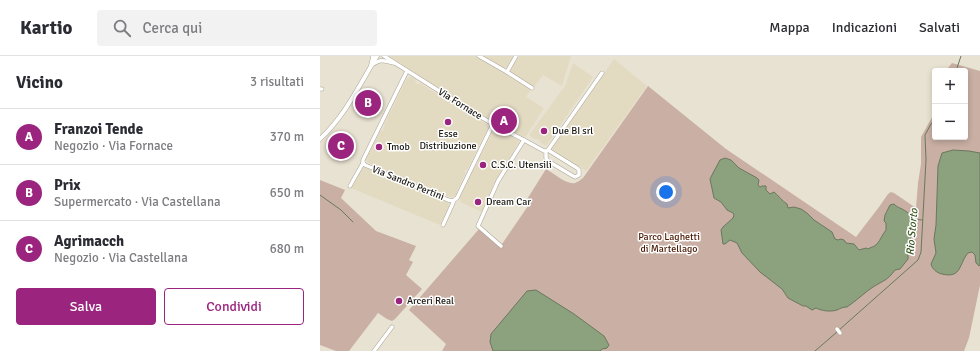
<!DOCTYPE html>
<html lang="it">
<meta charset="utf-8">
<style>
body{margin:0;font-family:Signika,sans-serif;background:#f2f2f3;color:#2b2b33}
.controls{position:absolute;right:12px;top:12px;display:grid;overflow:hidden;border-radius:4px;box-shadow:0 2px 6px #0003}
.controls button{width:36px;height:36px;display:grid;place-items:center;padding:0;border:0;border-bottom:1px solid #e1e1e2;background:#fff;color:#2b2b33;font:20px sans-serif}
.you{position:absolute;left:346px;top:136px;width:14px;height:14px;margin:-10px;border:3px solid #fff;border-radius:50%;background:#1a73e8;box-shadow:0 0 0 6px #1a73e833}
.badge{display:grid;place-items:center;width:26px;height:26px;border-radius:50%;background:#9a247e;color:#fff;font-size:13px;font-weight:700}
.pin{position:absolute;translate:-50% -50%;border:2px solid #fff;box-shadow:0 1px 4px #0006}
.list{margin:0;padding:0;list-style:none}
h2{display:flex;justify-content:space-between;align-items:center;height:52px;margin:0;padding:0 16px;font-size:17px}
h2 small{font-size:13px;font-weight:400;color:#7c7c81}
.list li{display:grid;grid-template-columns:26px 1fr auto;gap:12px;align-items:center;box-sizing:border-box;height:56px;padding:0 16px;border-top:1px solid #e1e1e2}
.list b{display:block;font-size:15px;white-space:nowrap}
.list p{margin:0;font-size:13px;white-space:nowrap;color:#7c7c81}
.list em{font-size:13px;font-style:normal;color:#7c7c81}
.actions{display:flex;gap:8px;padding:12px 16px}
.actions a{flex:1;padding:9px 0;border:1px solid #9a247e;border-radius:4px;text-align:center;font-size:14px;color:#9a247e}
.actions .main{background:#9a247e;color:#fff}
.icon{flex:none;width:22px;height:22px;fill:none;stroke:currentColor;stroke-width:2;stroke-linecap:round;stroke-linejoin:round}
.map{position:relative;flex:none;width:660px;height:295px;overflow:hidden}
header{display:flex;align-items:center;gap:24px;box-sizing:border-box;height:56px;padding:0 20px;background:#fff;border-bottom:1px solid #e1e1e2}
header strong{font-size:19px}
nav{display:flex;gap:22px;margin-inline-start:auto;font-size:14px}
.search{width:280px;height:36px;background:#f2f2f3;display:flex;align-items:center;gap:10px;box-sizing:border-box;padding:0 14px;border-radius:4px;color:#7c7c81;font-size:15px}
main{display:flex}
aside{flex:1;background:#fff}
.map>svg:first-child{display:block}
.built{fill:#e3dac2}
.green{fill:#c9afa4}
.water{fill:#8ca17d;stroke:#6a785d}
.lines{fill:none;stroke-linecap:round;stroke-linejoin:round}
.stream{stroke:#6a785d;stroke-width:1}
.minor-casing{stroke:#aba596;stroke-width:4.5}
.tertiary-casing{stroke:#aba596;stroke-width:5}
.minor{stroke:#fff;stroke-width:3.5}
.tertiary{stroke:#fff;stroke-width:4}
.poi-dot{fill:#9a247e;stroke:#fff;stroke-width:1.5}
.labels{text-anchor:middle;dominant-baseline:central;stroke-width:3;stroke-linejoin:round;paint-order:stroke}
.street-label{font-size:10px;fill:#1a1812;stroke:#fff}
.poi-label{font-size:10px;fill:#1a1812;stroke:#fff;text-anchor:start}
.park-label{font-size:10px;fill:#4b1800;stroke:#fff}
.water-label{font-size:11px;font-style:italic;fill:#3a5722;stroke:#fff}
</style>
<header>
<strong>Kartio</strong>
<div class="search"><svg class="icon" aria-label="search" viewBox="0 0 24 24"><circle cx="10" cy="10" r="6"/><path d="M15 15l6 6"/></svg>Cerca qui</div>
<nav><a>Mappa</a><a>Indicazioni</a><a>Salvati</a></nav>
</header>
<main>
<aside>
<h2>Vicino<small>3 risultati</small></h2>
<ul class="list">
<li><span class="badge">A</span><div><b>Franzoi Tende</b><p>Negozio · Via Fornace</p></div><em>370 m</em></li>
<li><span class="badge">B</span><div><b>Prix</b><p>Supermercato · Via Castellana</p></div><em>650 m</em></li>
<li><span class="badge">C</span><div><b>Agrimacch</b><p>Negozio · Via Castellana</p></div><em>680 m</em></li>
</ul>
<div class="actions"><a class="main">Salva</a><a>Condividi</a></div>
</aside>
<div class="map">
<svg width="660" height="295" viewBox="0 0 660 295">
<rect width="100%" height="100%" fill="#e8e2d2"/>
<g class="built">
<polygon points="69,0 156,0 211,33 206,41 224,52 206,80 203,81 154,55"/>
<polygon points="163,0 194,0 187,11 183,12"/>
<polygon points="199,0 251,0 242,30 223,19 214,31 189,16"/>
<polygon points="294,3 327,30 266,115 233,94 232,92"/>
<polygon points="253,7 273,21 226,90 220,86 219,84 217,83 215,83 210,80 210,78 245,30"/>
<polygon points="91,21 96,24 95,26 97,28 99,28 100,27 149,59 167,68 168,72 147,114 145,114 144,115 146,116 135,140 130,141 48,107 46,103 61,74 63,75 64,73 63,73 65,69 64,69 87,22"/>
<polygon points="177,73 198,84 199,86 173,129 162,156 140,146 141,143 139,142 173,75"/>
<polygon points="44,111 128,146 129,150 120,169 31,132 40,113"/>
</g>
<g class="green">
<path d="M632,7L660,15V229L649,282L644,295H122L126,288L89,254L159,173L180,191L208,150L206,145L226,113C233,117 247,129 255,127C258,126 260,124 263,122L328,30L406,93L536,181L559,151L568,138L571,136L574,137L596,152L598,127L601,108V81L615,56V81H645V15H627V13Z"/>
<polygon points="0,124 25,134 21,142 56,175 96,190 89,204 93,206 86,219 102,233 75,263 72,265 67,263 58,257 29,295 16,295 0,289"/>
</g>
<g class="water">
<path d="M633,94L649,95L660,97V209L659,210L656,207L655,199L652,196L648,197C639,207 642,223 622,218C617,217 612,213 611,208L616,197L614,183L616,169L618,110L622,97Z"/>
<path d="M405,102L411,104L419,112L437,122L439,124L438,129L440,131L442,130H446V134L450,138L454,136C459,140 462,145 467,148L468,152L474,151L481,153L487,157L494,164L512,176L515,183L518,184L521,183L524,184L526,187L534,188L539,194L546,192L548,193C551,191 554,191 557,188C561,183 562,179 566,174V167L564,165L565,159L570,149L574,148C577,151 578,151 582,153C586,155 588,157 592,160L593,165L589,171C591,176 591,189 589,195H587L586,197L588,199V203L580,213L575,214C567,225 564,224 553,231C544,237 536,245 527,251C523,251 521,252 517,254C510,256 502,255 496,252L492,254L486,250H483L468,242L462,233L440,216L422,197L417,187L410,184L405,188H403L401,174L403,171L413,162L414,159L413,157L407,154L401,146L394,142L390,123L393,117L400,104Z"/>
<polygon points="216,234 254,258 284,280 289,289 287,292 282,293 280,295 173,295 170,286 171,278 207,235"/>
</g>
<g class="lines">
<g class="stream">
<polyline points="636,15 641,0"/>
<polyline points="0,139 21,154 33,166"/>
<polyline points="593,163 602,164"/>
<polyline points="519,274 598,204 601,196 606,104 605,79 611,68 615,63"/>
<polyline points="495,295 517,276"/>
</g>
<defs>
<g id="minor">
<polyline points="64,0 154,57 173,68 204,84 224,95 226,95 228,94 282,17"/>
<polyline points="159,0 187,16 196,0"/>
<polyline points="51,9 53,0"/>
<path d="M52,9C61,2 64,5 74,7"/>
<polyline points="87,15 43,104 43,107 45,109 128,144 133,145 137,142 173,68"/>
<polyline points="187,16 212,32"/>
<polyline points="0,33 2,33"/>
<polyline points="226,95 226,102 228,105 253,120 255,121 259,119 259,114 257,112 228,94"/>
<polyline points="30,130 43,107"/>
<polyline points="123,169 133,147 133,145"/>
<polyline points="181,190 158,170 178,125 204,84"/>
<polyline points="517,273 520,277"/>
<polyline points="54,295 72,271"/>
</g>
<path id="tertiary" d="M0,83C25,60 40,28 57,0"/>
</defs>
<use href="#minor" class="minor-casing"/>
<use href="#tertiary" class="tertiary-casing"/>
<use href="#minor" class="minor"/>
<use href="#tertiary" class="tertiary"/>
</g>
<g class="poi-dot">
<circle cx="128" cy="66" r="4"/>
<circle cx="224" cy="75" r="4"/>
<circle cx="59" cy="91" r="4"/>
<circle cx="163" cy="109" r="4"/>
<circle cx="158" cy="146" r="4"/>
<circle cx="79" cy="245" r="4"/>
</g>
<g class="labels">
<g class="street-label">
<text transform="translate(140 48) rotate(32)">Via Fornace</text>
<text transform="translate(88 127) rotate(22)">Via Sandro Pertini</text>
</g>
<g class="poi-label">
<text x="232" y="75">Due BI srl</text>
<text x="128" y="78" text-anchor="middle">Esse<tspan x="128" dy="12">Distribuzione</tspan></text>
<text x="67" y="91">Tmob</text>
<text x="171" y="109">C.S.C. Utensili</text>
<text x="166" y="146">Dream Car</text>
<text x="87" y="245">Arceri Real</text>
</g>
<g class="park-label">
<text x="349" y="181">Parco Laghetti<tspan x="349" dy="12">di Martellago</tspan></text>
</g>
<g class="water-label">
<text transform="translate(592 176) rotate(-85)">Rio Storto</text>
</g>
</g>
</svg>
<div class="controls">
<button>+</button>
<button>−</button>
</div>
<div class="you"></div>
<div class="pin badge" style="left:184px;top:65px">A</div>
<div class="pin badge" style="left:48px;top:47px">B</div>
<div class="pin badge" style="left:21px;top:90px">C</div>
</div>
</main>
